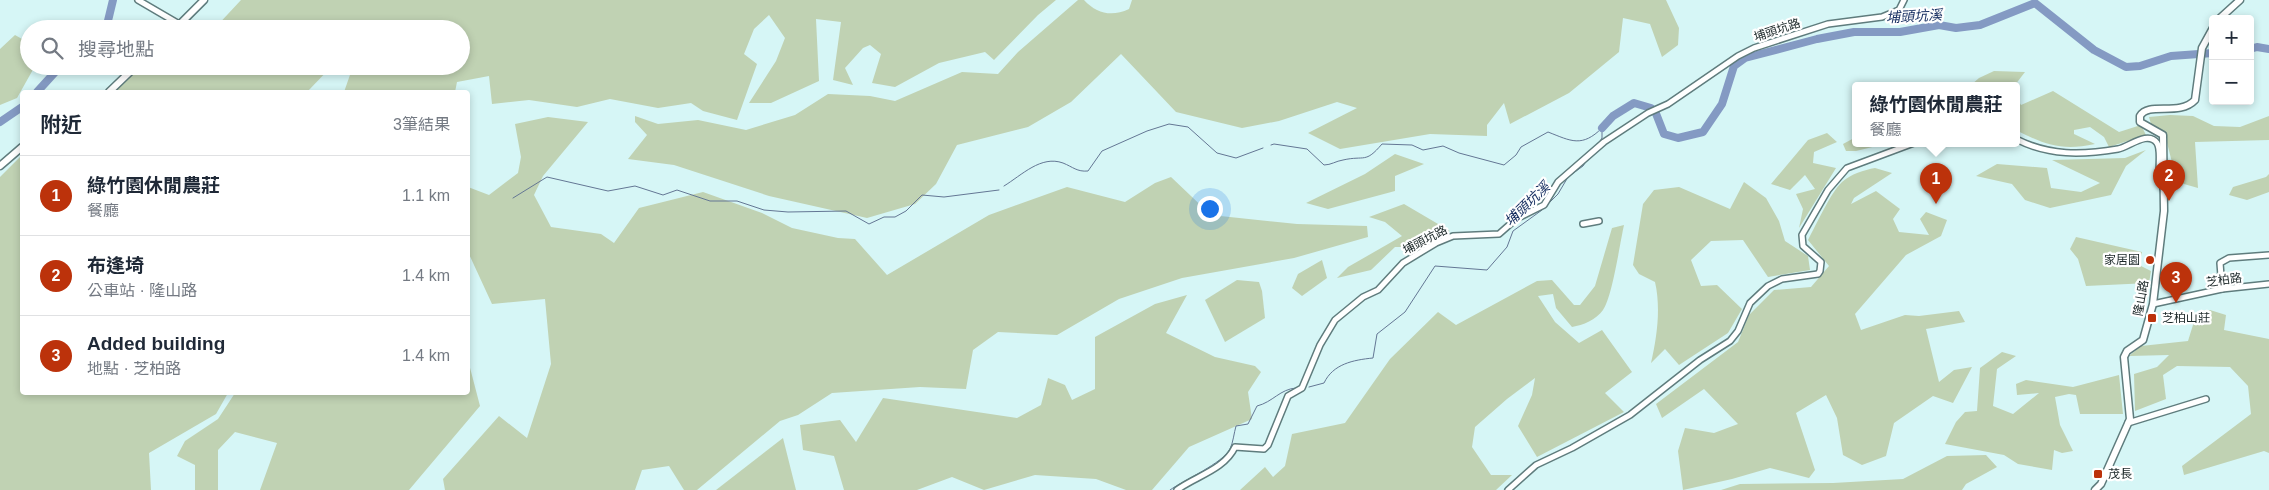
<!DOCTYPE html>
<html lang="zh-TW">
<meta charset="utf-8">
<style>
body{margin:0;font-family:Arial,"Noto Sans TC",sans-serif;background:#f6f6f7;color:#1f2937}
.controls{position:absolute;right:15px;top:15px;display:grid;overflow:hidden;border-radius:5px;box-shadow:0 2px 8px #0003}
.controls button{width:45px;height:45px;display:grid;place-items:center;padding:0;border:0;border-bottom:1px solid #e0e1e3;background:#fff;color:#1f2937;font:25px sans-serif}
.you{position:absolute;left:1209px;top:208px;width:18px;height:18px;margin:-12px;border:4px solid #fff;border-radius:50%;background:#1a73e8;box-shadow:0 0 0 8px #1a73e833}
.badge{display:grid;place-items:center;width:32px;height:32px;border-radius:50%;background:#bc320b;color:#fff;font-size:16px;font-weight:700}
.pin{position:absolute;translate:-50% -41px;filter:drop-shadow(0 1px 2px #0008)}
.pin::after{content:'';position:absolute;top:26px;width:18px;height:15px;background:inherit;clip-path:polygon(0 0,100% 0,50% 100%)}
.popup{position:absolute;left:1852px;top:82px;width:168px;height:65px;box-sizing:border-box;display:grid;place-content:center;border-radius:5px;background:#fff;filter:drop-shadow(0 1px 4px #0005);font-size:16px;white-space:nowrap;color:#747a83}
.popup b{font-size:19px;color:#1f2937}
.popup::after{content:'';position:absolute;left:50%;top:100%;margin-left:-10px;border:10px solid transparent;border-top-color:#fff}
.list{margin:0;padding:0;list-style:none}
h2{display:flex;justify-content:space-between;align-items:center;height:65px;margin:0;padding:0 20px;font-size:21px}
h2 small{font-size:16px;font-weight:400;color:#747a83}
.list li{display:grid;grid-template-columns:32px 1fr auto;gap:15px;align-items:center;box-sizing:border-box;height:80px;padding:0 20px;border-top:1px solid #e0e1e3}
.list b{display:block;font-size:19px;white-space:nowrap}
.list p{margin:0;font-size:16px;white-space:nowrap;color:#747a83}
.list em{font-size:16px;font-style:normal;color:#747a83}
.icon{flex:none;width:28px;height:28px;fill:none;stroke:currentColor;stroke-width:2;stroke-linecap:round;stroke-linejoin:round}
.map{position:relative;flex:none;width:2269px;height:490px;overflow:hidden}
.search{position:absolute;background:#fff;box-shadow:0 2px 8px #0003;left:20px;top:20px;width:450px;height:55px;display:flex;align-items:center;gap:12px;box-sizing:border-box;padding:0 18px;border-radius:28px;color:#747a83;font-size:19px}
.panel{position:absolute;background:#fff;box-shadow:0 2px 8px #0003;left:20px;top:90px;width:450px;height:305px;border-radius:5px}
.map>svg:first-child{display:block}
.green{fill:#c0d2b3}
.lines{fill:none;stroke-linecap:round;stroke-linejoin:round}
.stream{stroke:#647794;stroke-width:1}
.river{stroke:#849ac3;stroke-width:8}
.minor-casing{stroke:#5f7c7d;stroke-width:8}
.tertiary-casing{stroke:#5f7c7d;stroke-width:9}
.minor{stroke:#fff;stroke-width:5}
.tertiary{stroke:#fff;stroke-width:6}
.poi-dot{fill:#bc320b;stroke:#fff;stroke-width:2}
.labels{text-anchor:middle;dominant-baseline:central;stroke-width:4.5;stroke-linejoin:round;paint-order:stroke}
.street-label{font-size:12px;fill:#1a2627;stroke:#fff}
.poi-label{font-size:12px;fill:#1a2627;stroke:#fff;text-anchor:start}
.water-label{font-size:14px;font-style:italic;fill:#142c5f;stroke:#fff}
</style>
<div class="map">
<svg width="2269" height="490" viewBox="0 0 2269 490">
<rect width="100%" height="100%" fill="#d6f6f6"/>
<g class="green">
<polygon points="241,0 1056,0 1038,15 994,60 985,52 939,63 895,87 872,83 881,54 870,45 863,48 845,68 853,85 833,80 841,22 816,19 819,81 771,103 749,103 776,61 785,38 769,15 754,29 744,54 757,64 737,120 703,111 691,103 658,108 610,99 577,107 529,100 492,104 489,76 457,82 455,92 344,92 351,72 341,66 461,66 461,29 214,29"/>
<path d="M1078,0H1084C1097,14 1112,17 1129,9L1132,0H1666L1679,28L1678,45L1662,57L1650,24L1623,18L1619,52L1569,93L1510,124L1504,103L1487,125V136L1430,134L1340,149L1308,133L1357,108L1337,102L1279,121L1242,128L1176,112L1121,54L1071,102L1028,127L957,145L936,184L915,204L867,218L769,196L674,165L628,159L647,135L635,122V116L658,124L698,120L746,130L795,115L828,94L870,96L895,101L962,72L998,74L1018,52Z"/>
<polygon points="15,35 29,43 29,66 35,66 17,98 0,105 0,49"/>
<polygon points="140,66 332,66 307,92 112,92"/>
<polygon points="1994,71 2025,72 2015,85 1971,85 1979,78"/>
<path d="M2053,91L2119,132L2141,125L2146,135L2109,147L2104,137L2090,127L2074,130V134L2095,144C2062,151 2045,145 2016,130V97L2021,105Z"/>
<polygon points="2170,115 2193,116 2214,126 2240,127 2269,116 2269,140 2195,142 2198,188 2177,182 2164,131 2151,124 2149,117"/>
<polygon points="548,117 588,122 543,176 534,195 551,227 601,234 614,243 639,208 703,192 762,213 792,228 838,238 855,239 887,275 989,215 1067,187 1125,202 1155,183 1171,177 1211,215 1297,224 1367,226 1368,237 1294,258 1182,278 1119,299 1057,335 998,332 973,350 966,389 920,387 832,393 798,415 780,421 697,490 684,490 669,466 642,470 635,490 445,490 443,479 499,416 527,438 551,364 545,299 492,304 468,252 468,187 489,195 518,173 521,157 515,124"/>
<polygon points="1827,133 1837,142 1814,152 1813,163 1836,168 1799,228 1803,209 1796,194 1815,189 1805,175 1790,190 1771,184 1808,140"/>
<polygon points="1856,137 1856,143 1889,143 1856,151 1846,151 1843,144"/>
<polygon points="2146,150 2126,166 2111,195 2050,208 2025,200 2012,184 1976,176 1997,164 2047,168 2051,188 2081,192 2100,183 2052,160 2125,158"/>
<polygon points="1395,154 1424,164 1395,176 1395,191 1328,209 1306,203 1365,174"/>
<polygon points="22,155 22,392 228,393 216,414 149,453 151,490 0,490 0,177"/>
<path d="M1875,168L1892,173L1854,198L1851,204L1876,191L1900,209L1893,219L1899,232L1929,235L1920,219L1926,212L1947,220L1941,236L1906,255L1855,314L1861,330L1905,315L1919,316L1959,311L1965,322L1926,329L1939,382L1954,370L1972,367L1953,403L1933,396L1894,423L1886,456L1862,465L1843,455L1837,418L1826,395L1796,413L1815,470L1809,478L1770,468L1732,479L1683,490L1678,451L1685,428L1714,433L1738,424L1704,389L1662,418L1656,404L1738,342L1749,315L1774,290L1811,287L1829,266L1808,240C1816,225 1831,192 1842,182C1851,174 1864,170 1875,168Z"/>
<polygon points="2269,174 2269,192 2247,200 2229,195 2233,187 2266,177"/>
<path d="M1744,182L1766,198L1779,221L1785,241L1808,256L1810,270L1768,277L1743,240L1711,241L1691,260L1701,286L1717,285L1742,309L1728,333L1679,365L1665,349L1651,363C1657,337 1661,308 1655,282L1639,274L1633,265L1643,204L1654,190L1679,187L1730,209Z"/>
<polygon points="1404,204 1450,231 1408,247 1395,247 1371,270 1337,278 1348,267 1402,236 1385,222 1369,217"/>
<path d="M1624,225C1620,243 1612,298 1603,310C1596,320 1583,325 1572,327L1556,308L1553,294L1538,296L1555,322L1579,343L1602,330L1632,372L1605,393L1624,412L1537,457L1518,426L1532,395L1535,378L1507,399L1475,427L1472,447L1491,475H1512L1496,490H1240L1265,467L1273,477L1285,466L1292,434L1345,423L1390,359L1438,312L1456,325L1537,281L1552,280L1574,305H1580L1595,286L1612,228Z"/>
<polygon points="2076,237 2142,252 2139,265 2151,271 2149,283 2086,286 2078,259 2070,249"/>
<polygon points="1322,260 1327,278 1302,296 1292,288 1298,274"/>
<polygon points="1237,280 1259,282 1262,291 1265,318 1225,342 1205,300"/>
<polygon points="1187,295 1166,333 1215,357 1255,366 1261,372 1248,392 1252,419 1189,447 1152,490 1126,490 1096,479 1035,475 984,490 952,477 917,490 844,490 834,456 803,450 800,425 840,420 856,442 883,398 1017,418 1041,405 1048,378 1065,385 1072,400 1095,389 1095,337 1155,304"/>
<polygon points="2210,310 2226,315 2224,330 2269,339 2269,453 2264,451 2184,475 2182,466 2251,414 2248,386 2230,367 2177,366 2163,375 2166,399 2135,411 2134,374 2157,367 2169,355 2129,356 2141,346 2188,341 2197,312"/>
<polygon points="2002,352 2016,356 1997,369 1993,406 2013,414 2039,393 2017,395 2016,384 2026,380 2073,387 2119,375 2123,414 2080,414 2076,395 2069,394 2055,397 2060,425 2073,451 2062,453 2054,450 2052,470 2018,464 2004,455 1945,444 1956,422 1965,412 1977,411 1980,368"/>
<polygon points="468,360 480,406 409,490 260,490 277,443 235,432 218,450 218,490 195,490 195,465 177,456 185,441 218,419 235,393 468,392"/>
<polygon points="783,438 796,490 716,490"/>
<polygon points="1986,455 1997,467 1966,484 1962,490 1721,490 1740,484 1833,483 1903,479 1947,456"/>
</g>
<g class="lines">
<g class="stream">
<polyline points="1598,144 1602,138 1602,128"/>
<path d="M1271,145L1274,144L1307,149L1324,165C1331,165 1336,161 1343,160C1365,155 1365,164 1382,144L1412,145L1423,150L1443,146L1459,153L1504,165L1516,155L1521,147L1548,132C1571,141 1582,148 1602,128"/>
<path d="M1004,186C1022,175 1041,155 1063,163C1073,167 1077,172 1088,171L1102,151L1147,131L1169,124L1188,127L1217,153L1236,158L1263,148"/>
<polyline points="513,198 547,177 608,191 635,186 663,195 677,190 710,201 737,201 764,210 788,212 846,211 869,224 884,217 895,217 906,211 922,195 944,197 999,190"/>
<path d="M1309,387L1324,383C1333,364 1353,360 1373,358L1377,334L1405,312L1435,266L1487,270L1507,247L1513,231L1542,210L1558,194L1568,177L1583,166L1587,160"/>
<path d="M1170,490C1184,480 1223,463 1230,449C1233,443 1234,433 1236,426L1248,424L1257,406C1273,402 1280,389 1296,388"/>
</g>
<g class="river">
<polyline points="106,29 113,0"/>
<polyline points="2250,49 2257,47 2269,49"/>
<polyline points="37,92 57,70 62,66"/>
<polyline points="1655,111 1664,134 1678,138 1703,132 1722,104 1734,66 1745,58 1817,39 1854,32 1900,32 1939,25 1956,28 1980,25 2035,3 2094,50 2126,67 2140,66 2171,56 2213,53"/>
<polyline points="0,122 22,107"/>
<polyline points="1602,128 1613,116 1634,103 1651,108"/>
</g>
<defs>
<g id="minor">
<polyline points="138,0 179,24"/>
<path d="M2016,139C2049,156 2082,155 2118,149C2129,147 2148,130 2157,143C2163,152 2155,173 2163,188"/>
<polyline points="1583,224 1599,221"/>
<polyline points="2222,289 2220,263 2229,258 2269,255"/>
<polyline points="2153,304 2222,289 2269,284"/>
<polyline points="2128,423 2206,399"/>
<path d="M1177,490C1196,476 1224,470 1235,447L1264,449L1268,445L1288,396L1302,388L1320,345L1335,320L1363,297L1378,290L1403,263L1436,243L1453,236L1499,234L1516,219L1544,205L1558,182L1604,142L1648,113L1668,104L1738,56L1754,48L1828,24L1882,17L1899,10L1904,0"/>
<polyline points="1508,490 1536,465 1572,448 1630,415 1700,360 1730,341 1738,331 1750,303 1768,286 1782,279 1818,274 1820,271 1821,262 1803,246 1802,235 1828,190 1847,168 1914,143"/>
</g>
<g id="tertiary">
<polyline points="2219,19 2240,0"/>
<polyline points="175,29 204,0"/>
<polyline points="109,92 136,66"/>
<polyline points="0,166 22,147"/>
<path d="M2095,490L2101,484L2130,419L2124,357L2127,351L2143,340L2153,304L2164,211L2163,135L2140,122V116C2149,101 2179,117 2195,100L2202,48L2213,28"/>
</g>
</defs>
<use href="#minor" class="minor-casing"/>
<use href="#tertiary" class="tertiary-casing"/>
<use href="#minor" class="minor"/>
<use href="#tertiary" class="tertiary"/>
</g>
<g class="poi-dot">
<circle cx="2150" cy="260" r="5"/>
<rect x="2147" y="313" width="10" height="10" rx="2.5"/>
<rect x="2093" y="469" width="10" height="10" rx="2.5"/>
</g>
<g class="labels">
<g class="street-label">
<text transform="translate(1777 30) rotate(-18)">埔頭坑路</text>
<text transform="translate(1425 240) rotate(-27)">埔頭坑路</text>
<text transform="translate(2224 280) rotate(-8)">芝柏路</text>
<text transform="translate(2141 298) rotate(-80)">隆山路</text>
</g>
<g class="poi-label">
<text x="2140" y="260" text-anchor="end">家居園</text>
<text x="2162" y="318">芝柏山莊</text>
<text x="2108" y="474">茂長</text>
</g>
<g class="water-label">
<text transform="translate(1914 16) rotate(-3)">埔頭坑溪</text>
<text transform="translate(1527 204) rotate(-44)">埔頭坑溪</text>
</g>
</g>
</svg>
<div class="controls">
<button>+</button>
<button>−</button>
</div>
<div class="you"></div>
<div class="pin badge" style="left:1936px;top:204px">1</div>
<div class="popup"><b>綠竹園休閒農莊</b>餐廳</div>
<div class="pin badge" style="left:2169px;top:201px">2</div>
<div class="pin badge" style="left:2176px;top:303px">3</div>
<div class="search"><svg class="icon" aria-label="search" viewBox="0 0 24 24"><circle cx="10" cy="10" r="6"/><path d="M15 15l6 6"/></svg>搜尋地點</div>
<section class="panel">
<h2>附近<small>3筆結果</small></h2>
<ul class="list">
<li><span class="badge">1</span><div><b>綠竹園休閒農莊</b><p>餐廳</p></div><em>1.1 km</em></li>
<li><span class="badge">2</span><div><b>布逢埼</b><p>公車站 · 隆山路</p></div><em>1.4 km</em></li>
<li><span class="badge">3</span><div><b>Added building</b><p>地點 · 芝柏路</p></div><em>1.4 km</em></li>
</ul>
</section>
</div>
